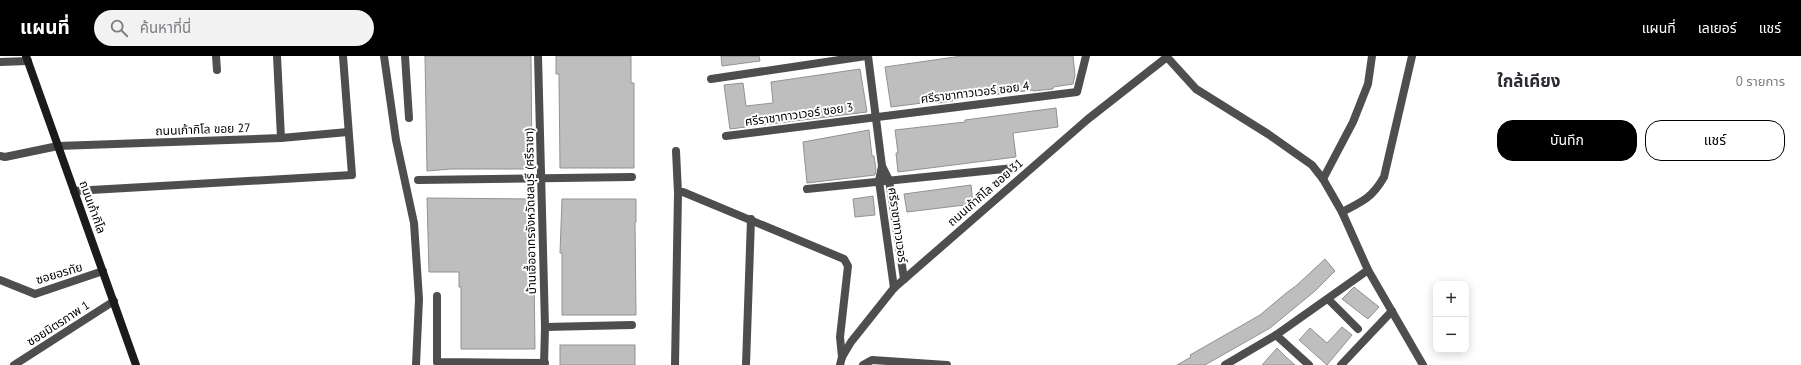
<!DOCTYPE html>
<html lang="th">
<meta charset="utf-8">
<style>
body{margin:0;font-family:"PT Sans","Noto Sans Thai",sans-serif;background:#f2f2f3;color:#2b2b33}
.controls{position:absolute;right:12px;bottom:12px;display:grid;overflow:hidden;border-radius:8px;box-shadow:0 2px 10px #0003}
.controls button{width:36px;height:36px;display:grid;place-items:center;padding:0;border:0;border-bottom:1px solid #e1e1e2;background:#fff;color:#2b2b33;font:20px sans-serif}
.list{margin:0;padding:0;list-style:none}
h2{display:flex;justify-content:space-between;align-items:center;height:52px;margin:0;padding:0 16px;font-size:17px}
h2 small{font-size:13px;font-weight:400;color:#7c7c81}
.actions{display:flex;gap:8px;padding:12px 16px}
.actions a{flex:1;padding:9px 0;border:1px solid #000;border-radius:16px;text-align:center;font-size:14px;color:#000}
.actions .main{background:#000;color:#fff}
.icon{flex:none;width:22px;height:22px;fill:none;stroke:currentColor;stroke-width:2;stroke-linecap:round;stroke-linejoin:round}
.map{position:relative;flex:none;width:1481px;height:309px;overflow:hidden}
header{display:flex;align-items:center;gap:24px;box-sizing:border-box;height:56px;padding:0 20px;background:#000;color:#fff}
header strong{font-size:19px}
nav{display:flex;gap:22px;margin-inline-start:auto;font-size:14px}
.search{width:280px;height:36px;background:#f2f2f3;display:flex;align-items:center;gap:10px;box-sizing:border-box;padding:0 14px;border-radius:22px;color:#7c7c81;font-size:15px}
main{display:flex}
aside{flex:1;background:#fff}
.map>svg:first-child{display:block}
.building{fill:#bebebe;stroke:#929292}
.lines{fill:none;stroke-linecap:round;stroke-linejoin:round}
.minor{stroke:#4e4e4e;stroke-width:8}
.secondary{stroke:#1b1b1b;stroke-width:8}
.labels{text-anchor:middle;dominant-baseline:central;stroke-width:4;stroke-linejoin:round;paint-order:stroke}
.street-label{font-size:12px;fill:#000;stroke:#fff}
</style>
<header>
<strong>แผนที่</strong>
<div class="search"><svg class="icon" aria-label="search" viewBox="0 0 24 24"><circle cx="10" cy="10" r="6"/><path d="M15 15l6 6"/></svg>ค้นหาที่นี่</div>
<nav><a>แผนที่</a><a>เลเยอร์</a><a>แชร์</a></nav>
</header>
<main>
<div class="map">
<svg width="1481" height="309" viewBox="0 0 1481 309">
<rect width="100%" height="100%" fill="#fff"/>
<g class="building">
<polygon points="425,0 531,0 532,113 451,113 427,115"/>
<polygon points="556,0 631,0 631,27 634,27 634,112 560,112 559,18 556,18"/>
<polygon points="721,0 759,0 760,5 722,10"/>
<polygon points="962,0 1073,0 1075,19 1073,28 1053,31 1053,33 1033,35 1033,34 958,43 958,44 938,47 938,45 891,51 885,11"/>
<polygon points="860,13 867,56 730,73 724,29 743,27 746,50 773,47 771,26"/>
<polygon points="1056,52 1058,71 1013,77 1016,101 898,116 896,97 898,97 895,74 965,66 965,64"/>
<polygon points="869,74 872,100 874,100 876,114 875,119 807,127 803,86"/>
<polygon points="971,129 973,148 907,156 904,138"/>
<polygon points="873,140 875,159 855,161 853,143"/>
<polygon points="427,142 533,143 535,293 461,293 461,231 459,231 459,216 429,216"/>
<polygon points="562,143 636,143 636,166 635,166 636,259 562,259 562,197 560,197"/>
<polygon points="1325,203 1335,215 1315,235 1270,272 1205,309 1177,309 1191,301 1190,299 1260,259 1285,238 1297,229"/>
<polygon points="1354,231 1379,251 1368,263 1342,243"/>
<polygon points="1342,271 1352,279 1327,309 1299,284 1310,272 1327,287"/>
<rect x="560" y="289" width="75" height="20"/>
<polygon points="1277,292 1286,301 1295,309 1262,309"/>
</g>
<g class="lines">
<g class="minor">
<polyline points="216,0 217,14"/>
<polyline points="277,0 281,82"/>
<polyline points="384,0 396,84 414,167 419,243 416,309"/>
<polyline points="405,0 409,62"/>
<polyline points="538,0 545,271 544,309"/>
<polyline points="868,0 882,110 879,125 894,232"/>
<polyline points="1166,0 1196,33 1268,78 1312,109 1323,123 1342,156 1368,214 1423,309"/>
<polyline points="0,6 28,5"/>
<polyline points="711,23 866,0"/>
<polyline points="726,80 1077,36 1086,0"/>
<polyline points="0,100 5,101 58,90 281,82 348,76"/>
<polyline points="882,110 889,124 904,223"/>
<polyline points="1323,123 1353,66 1368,28 1372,0"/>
<polyline points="418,124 632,121"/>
<polyline points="807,133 1014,112"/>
<polyline points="74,135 352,119 343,0"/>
<polyline points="678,137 683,136 844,203 848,210 840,281 842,301"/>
<path d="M1342,156C1362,146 1372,142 1384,121L1412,0"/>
<polyline points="0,224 35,238 103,215"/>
<polyline points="437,240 437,306 545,307"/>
<polyline points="1328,243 1358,273"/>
<polyline points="545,271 632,269"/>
<polyline points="1276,279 1309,309"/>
<polyline points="14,309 114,245"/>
<polyline points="675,309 678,137 676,95"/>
<polyline points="746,309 751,163"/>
<polyline points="840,309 842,301 851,286 894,232 1088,63 1167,1"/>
<polyline points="863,309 872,304 947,309"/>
<polyline points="1225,309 1276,279 1368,214"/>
<polyline points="1341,309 1392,255"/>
</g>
<polyline class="secondary" points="26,0 136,309"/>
</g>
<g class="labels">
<g class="street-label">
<text transform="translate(975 36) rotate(-7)">ศรีราชาทาวเวอร์ ซอย 4</text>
<text transform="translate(799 58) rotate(-8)">ศรีราชาทาวเวอร์ ซอย 3</text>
<text transform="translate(203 73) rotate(-2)">ถนนเก้ากิโล ขอย 27</text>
<text transform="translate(985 136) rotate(-41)">ถนนเก้ากิโล ซอย 31</text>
<text transform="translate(93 151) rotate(70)">ถนนเก้ากิโล</text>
<text transform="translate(530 155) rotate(-91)">บ้านเอื้ออาทรจังหวัดชลบุรี (ศรีราชา)</text>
<text transform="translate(898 169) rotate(82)">ศรีราชาทาวเวอร์</text>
<text transform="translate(59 217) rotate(-17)">ซอยอรทัย</text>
<text transform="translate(58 267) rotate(-33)">ซอยมิตรภาพ 1</text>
</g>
</g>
</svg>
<div class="controls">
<button>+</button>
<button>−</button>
</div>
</div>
<aside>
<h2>ใกล้เคียง<small>0 รายการ</small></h2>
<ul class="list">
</ul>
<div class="actions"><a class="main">บันทึก</a><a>แชร์</a></div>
</aside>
</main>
